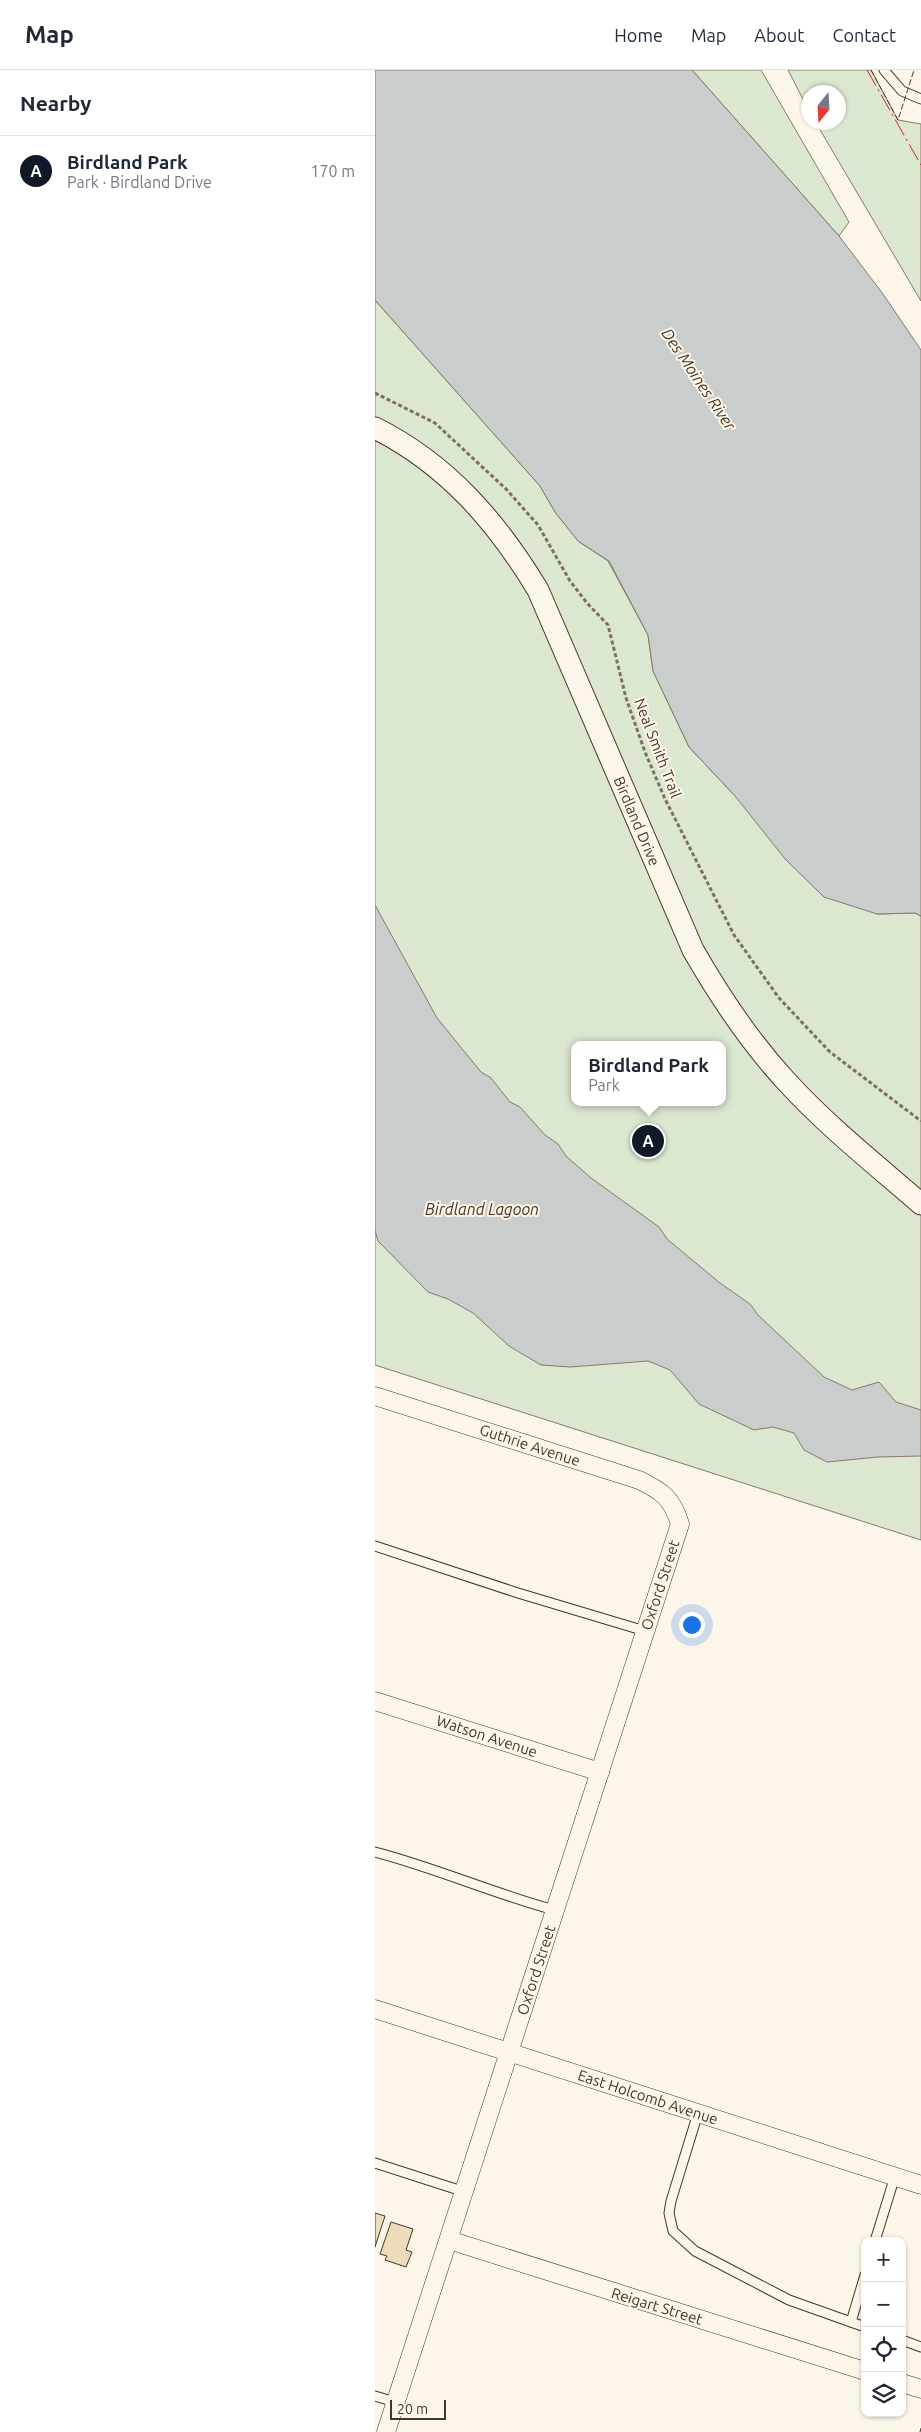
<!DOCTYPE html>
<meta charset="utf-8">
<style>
body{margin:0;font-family:Ubuntu,sans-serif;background:#f2f2f3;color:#1f2937}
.controls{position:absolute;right:15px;bottom:15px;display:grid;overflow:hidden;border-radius:10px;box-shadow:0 1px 4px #0004}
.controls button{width:45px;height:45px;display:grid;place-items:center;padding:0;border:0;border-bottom:1px solid #e0e1e3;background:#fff;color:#1f2937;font:25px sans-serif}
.compass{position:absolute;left:426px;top:15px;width:45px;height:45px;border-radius:50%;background:#fff;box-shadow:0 1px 4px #0004;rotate:198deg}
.scale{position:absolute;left:15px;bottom:12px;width:56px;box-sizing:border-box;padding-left:5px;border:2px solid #4a3520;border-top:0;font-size:14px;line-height:18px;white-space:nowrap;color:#4a3520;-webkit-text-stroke:4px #fbf6e9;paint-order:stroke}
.you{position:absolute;left:316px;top:1554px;width:18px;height:18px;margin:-12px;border:4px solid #fff;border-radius:50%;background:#1a73e8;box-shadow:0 0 0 8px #1a73e833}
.badge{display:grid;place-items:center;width:32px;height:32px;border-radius:50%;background:#111827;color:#fff;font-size:16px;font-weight:700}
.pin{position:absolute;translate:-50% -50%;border:2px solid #fff;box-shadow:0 1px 5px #0006}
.popup{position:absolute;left:196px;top:971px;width:155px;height:65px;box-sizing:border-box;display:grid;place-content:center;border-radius:10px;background:#fff;filter:drop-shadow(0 1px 4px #0005);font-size:16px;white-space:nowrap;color:#747a83}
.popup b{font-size:19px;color:#1f2937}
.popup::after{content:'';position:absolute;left:50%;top:100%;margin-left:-10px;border:10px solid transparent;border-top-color:#fff}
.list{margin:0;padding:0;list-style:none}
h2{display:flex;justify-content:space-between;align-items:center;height:65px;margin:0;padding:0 20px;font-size:21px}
h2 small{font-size:16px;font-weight:400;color:#747a83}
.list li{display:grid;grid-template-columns:32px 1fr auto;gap:15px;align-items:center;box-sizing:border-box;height:70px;padding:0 20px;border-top:1px solid #e0e1e3}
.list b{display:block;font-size:19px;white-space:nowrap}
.list p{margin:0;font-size:16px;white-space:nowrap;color:#747a83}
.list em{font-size:16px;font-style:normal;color:#747a83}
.icon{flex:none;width:28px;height:28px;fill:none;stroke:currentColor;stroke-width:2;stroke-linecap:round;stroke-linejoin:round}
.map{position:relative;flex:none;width:546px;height:2362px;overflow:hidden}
header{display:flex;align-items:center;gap:30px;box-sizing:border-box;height:70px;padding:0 25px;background:#fff;border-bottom:1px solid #e0e1e3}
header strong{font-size:24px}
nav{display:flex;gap:28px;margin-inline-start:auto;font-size:18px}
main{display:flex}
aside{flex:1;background:#fff}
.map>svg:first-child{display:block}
.green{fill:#dce7d0;stroke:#887966;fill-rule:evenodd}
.water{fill:#c9cecd;stroke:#887966}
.building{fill:#ecdcbc;stroke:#4a3520}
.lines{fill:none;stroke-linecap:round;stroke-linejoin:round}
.service-casing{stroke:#4a3520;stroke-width:11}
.minor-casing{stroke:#4a3520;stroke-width:19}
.tertiary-casing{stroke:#4a3520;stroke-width:23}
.path{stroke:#7f6f5c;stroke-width:3;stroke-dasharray:4 2.5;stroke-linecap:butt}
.service{stroke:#fbf6e9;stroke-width:9}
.minor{stroke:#fbf6e9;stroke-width:18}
.tertiary{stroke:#fbf6e9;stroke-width:21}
.fence{stroke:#4a3520;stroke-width:1;stroke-dasharray:6 2.5;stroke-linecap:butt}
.power{stroke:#c62828;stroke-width:1;stroke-dasharray:18 4 2.5 4;stroke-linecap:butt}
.labels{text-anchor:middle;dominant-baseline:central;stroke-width:4;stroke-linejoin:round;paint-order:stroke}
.street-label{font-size:15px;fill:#4a3520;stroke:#fbf6e9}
.water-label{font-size:16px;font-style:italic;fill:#4a3520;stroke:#fbf6e9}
</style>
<header>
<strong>Map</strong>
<nav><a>Home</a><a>Map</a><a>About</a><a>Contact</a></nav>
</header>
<main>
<aside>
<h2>Nearby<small></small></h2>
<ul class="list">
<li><span class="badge">A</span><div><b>Birdland Park</b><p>Park · Birdland Drive</p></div><em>170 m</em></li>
</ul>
</aside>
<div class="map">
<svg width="546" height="2362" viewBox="0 0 546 2362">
<rect width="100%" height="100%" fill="#fbf6e9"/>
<g class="green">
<polygon points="317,0 386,0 474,152 464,166"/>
<polygon points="413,0 496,0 523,50 546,54 546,231 441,53 463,52 463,22 433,22 433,39"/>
<path d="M0,230L165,416L180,442L203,471L233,491L273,565L278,601L314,677L360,726L502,844L540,843L546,846V1470L0,1295ZM199,975H347V1032H199Z"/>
</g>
<g class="water">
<polygon points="0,0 317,0 464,166 508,224 546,280 546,846 540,843 502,844 449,827 411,790 360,726 314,677 278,601 273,565 234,491 203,471 180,442 165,416 0,230"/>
<polygon points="0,835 62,948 106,1002 116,1008 135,1032 145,1037 170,1065 183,1074 191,1086 216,1108 284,1157 292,1169 345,1213 375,1234 383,1245 449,1307 477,1320 504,1312 521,1332 546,1340 546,1386 503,1387 452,1392 429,1380 419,1363 398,1357 379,1360 324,1334 295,1300 273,1291 195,1297 166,1295 134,1276 98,1243 73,1229 53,1222 3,1171 0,1160"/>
</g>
<g class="building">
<polygon points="0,2143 10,2146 0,2177"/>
<polygon points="16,2152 38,2159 31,2180 37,2182 31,2197 10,2190 12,2186 5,2184"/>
</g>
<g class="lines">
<defs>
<g id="service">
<polyline points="509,0 527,21 546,29"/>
<polyline points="0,1476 143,1523 270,1561"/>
<path d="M0,1782C62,1798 119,1824 180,1840"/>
<polyline points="323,2043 296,2131 294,2143 298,2161 320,2181 414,2230 490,2257"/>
<polyline points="0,2093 90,2122"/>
<polyline points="500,2171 520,2106"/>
<polyline points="476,2252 490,2205"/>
<polyline points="527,2270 546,2277"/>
<polyline points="0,2326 20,2332"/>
</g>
<g id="minor">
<path d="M0,1326L264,1410C287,1421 297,1428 305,1454L11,2362"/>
<polyline points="0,1631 225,1702"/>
<polyline points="0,1939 546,2115"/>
<polyline points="74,2170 490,2301"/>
<polyline points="527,2313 546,2319"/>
</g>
<path id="tertiary" d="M0,358C72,394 122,452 163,520L318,880C345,927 374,971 411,1011C452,1056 500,1094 546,1134"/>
</defs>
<use href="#service" class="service-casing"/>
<use href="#minor" class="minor-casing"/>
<use href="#tertiary" class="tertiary-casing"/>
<polyline class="path" points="0,323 60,353 131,419 163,455 195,511 212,533 233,555 251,628 270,682 290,729 359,865 404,928 455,982 546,1051"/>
<use href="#service" class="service"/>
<use href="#minor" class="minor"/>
<use href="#tertiary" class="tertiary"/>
<g class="fence">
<polyline points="496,0 523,50 539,0"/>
<polyline points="545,2362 546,2358"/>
</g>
<polyline class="power" points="492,0 546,95"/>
</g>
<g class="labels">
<g class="street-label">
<text transform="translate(283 678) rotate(69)">Neal Smith Trail</text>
<text transform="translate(262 751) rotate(67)">Birdland Drive</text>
<text transform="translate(155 1375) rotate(18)">Guthrie Avenue</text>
<text transform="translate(285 1515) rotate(-72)">Oxford Street</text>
<text transform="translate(112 1666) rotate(18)">Watson Avenue</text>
<text transform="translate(161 1900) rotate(-72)">Oxford Street</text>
<text transform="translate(273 2027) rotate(18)">East Holcomb Avenue</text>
<text transform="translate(282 2236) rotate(17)">Reigart Street</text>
</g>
<g class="water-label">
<text transform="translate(324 309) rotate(56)">Des Moines River</text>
<text x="107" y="1139">Birdland Lagoon</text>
</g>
</g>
</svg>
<div class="controls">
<button>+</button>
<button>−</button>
<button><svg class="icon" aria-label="locate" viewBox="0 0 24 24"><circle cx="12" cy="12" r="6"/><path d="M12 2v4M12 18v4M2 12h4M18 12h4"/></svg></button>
<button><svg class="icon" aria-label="layers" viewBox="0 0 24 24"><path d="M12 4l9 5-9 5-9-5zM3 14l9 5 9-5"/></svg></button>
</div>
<svg class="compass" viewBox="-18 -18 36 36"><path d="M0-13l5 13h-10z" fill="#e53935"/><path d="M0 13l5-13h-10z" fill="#747a83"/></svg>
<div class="scale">20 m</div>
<div class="you"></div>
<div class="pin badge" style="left:273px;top:1071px">A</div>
<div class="popup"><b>Birdland Park</b>Park</div>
</div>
</main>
